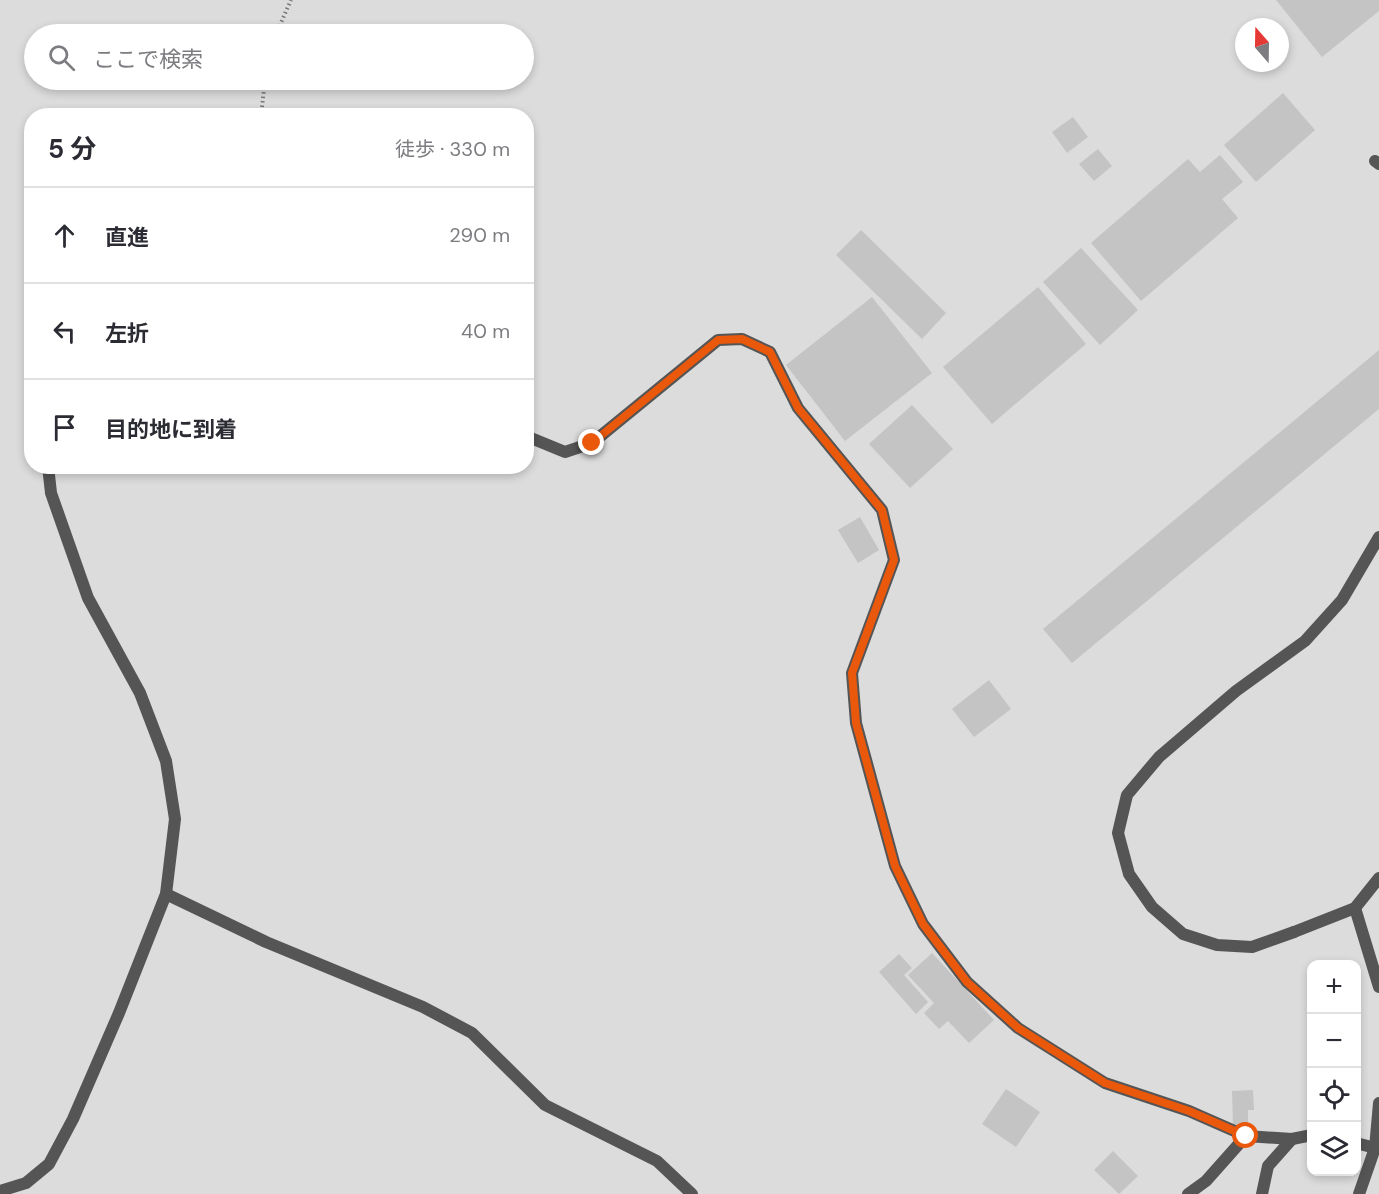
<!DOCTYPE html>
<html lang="ja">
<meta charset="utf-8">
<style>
body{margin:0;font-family:"DM Sans","Noto Sans JP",sans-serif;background:#f2f2f3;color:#2b2b33}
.controls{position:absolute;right:18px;bottom:18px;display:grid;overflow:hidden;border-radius:12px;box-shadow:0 3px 9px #0003}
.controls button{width:54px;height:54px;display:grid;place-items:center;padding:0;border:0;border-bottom:2px solid #e1e1e2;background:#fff;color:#2b2b33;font:30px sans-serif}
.compass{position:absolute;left:1235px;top:18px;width:54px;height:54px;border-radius:50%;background:#fff;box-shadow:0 3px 9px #0003;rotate:340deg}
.stop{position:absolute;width:18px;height:18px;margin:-14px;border:4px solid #ea580c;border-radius:50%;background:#fff}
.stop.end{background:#ea580c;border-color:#fff;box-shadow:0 2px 6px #0008}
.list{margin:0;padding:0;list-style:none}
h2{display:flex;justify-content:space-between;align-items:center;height:78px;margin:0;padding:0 24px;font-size:26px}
h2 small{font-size:20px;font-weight:400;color:#7c7c81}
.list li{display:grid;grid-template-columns:39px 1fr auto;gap:18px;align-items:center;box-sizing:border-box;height:96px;padding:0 24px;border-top:2px solid #e1e1e2}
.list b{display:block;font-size:22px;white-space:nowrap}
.list em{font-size:20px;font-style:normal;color:#7c7c81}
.icon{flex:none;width:33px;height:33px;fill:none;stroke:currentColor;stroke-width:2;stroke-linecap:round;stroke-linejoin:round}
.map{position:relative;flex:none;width:1379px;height:1194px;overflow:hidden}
.search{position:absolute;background:#fff;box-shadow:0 3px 9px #0003;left:24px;top:24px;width:510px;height:66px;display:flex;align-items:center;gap:15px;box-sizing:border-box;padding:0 21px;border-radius:33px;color:#7c7c81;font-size:22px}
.panel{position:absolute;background:#fff;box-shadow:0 3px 9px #0003;left:24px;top:108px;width:510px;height:366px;border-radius:24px}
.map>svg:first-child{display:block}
.green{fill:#dcdcdc;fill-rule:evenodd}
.building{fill:#c4c4c4}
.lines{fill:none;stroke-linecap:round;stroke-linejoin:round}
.path{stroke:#777;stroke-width:4;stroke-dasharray:1.5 3;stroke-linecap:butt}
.minor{stroke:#555;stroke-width:12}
.tertiary{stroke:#555;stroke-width:12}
.route{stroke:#ea580c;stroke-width:8}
</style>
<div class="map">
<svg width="1379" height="1194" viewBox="0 0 1379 1194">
<rect width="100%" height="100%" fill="#fff"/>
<path class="green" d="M0,0H1379V1194H0ZM1244,27H1280V63H1244ZM34,34H524V80H34ZM32,116H526V466H32ZM1312,964H1356V1172H1312Z"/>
<g class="building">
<polygon points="1276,0 1379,0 1379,11 1322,57"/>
<polygon points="1283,93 1315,130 1256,182 1224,145"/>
<polygon points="1073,117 1088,137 1067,153 1052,132"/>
<polygon points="1098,149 1112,166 1094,181 1079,164"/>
<polygon points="1220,155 1243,182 1222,199 1238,218 1141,301 1091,243 1188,159 1200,172"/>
<polygon points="861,230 946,313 922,339 836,255"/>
<polygon points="1081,248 1138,310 1100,345 1043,282"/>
<polygon points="1038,287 1086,344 992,424 943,367"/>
<polygon points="872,297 932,373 845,441 786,365"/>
<polygon points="1379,350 1379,409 1072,663 1043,629"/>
<polygon points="912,405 953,449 910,488 869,444"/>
<polygon points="860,517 879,550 858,563 838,530"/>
<polygon points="989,680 1011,709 974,737 952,709"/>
<polygon points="932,953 994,1020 969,1043 948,1021 939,1029 924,1013 934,1003 908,975"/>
<polygon points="899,954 912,968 904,975 928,1002 916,1014 879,972"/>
<polygon points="1006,1089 1040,1112 1016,1147 982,1124"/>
<polygon points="1253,1090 1254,1110 1248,1110 1248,1126 1233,1126 1232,1091"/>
<polygon points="1113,1151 1138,1176 1119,1194 1094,1170"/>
</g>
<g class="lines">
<g class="path">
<polyline points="276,34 291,0"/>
<polyline points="261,116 265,80"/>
</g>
<g class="minor">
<polyline points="1375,161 1379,164"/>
<polyline points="526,436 565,452 592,443 718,340 742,339 770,352 798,408 882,510 894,560 852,673 856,723 895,866 923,924 967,982 1018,1028 1105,1083 1189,1111 1246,1136 1292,1139 1312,1135"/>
<polyline points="166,894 266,942 423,1007 472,1033 545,1105 657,1161 692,1194"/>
<polyline points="1294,932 1252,947 1217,945 1183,934 1152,907 1129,874 1118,833 1127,795 1159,757 1236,691 1305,641 1342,600 1379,537"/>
<polyline points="1356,1143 1379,1149"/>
<polyline points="0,1191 26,1183 49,1164 73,1119 119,1013 166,894 175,819 166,761 140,693 88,598 51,493 48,466"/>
<polyline points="1188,1194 1206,1181 1246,1136"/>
<polyline points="1262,1194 1268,1166 1292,1139"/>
</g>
<g class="tertiary">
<polyline points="1355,908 1379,987"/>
<polyline points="1294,932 1355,908 1379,878"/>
<polyline points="1359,1194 1375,1148 1379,1103"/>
</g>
</g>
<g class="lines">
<polyline class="route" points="592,443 718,340 742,339 770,352 798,408 882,510 894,560 852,673 856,723 895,866 923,924 967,982 1018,1028 1105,1083 1189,1111 1246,1136"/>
</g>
</svg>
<div class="controls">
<button>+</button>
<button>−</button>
<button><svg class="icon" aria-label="locate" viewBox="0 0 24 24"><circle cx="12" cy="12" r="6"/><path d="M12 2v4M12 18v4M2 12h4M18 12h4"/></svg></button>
<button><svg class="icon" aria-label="layers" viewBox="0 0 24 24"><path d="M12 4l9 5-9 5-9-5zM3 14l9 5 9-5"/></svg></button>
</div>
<svg class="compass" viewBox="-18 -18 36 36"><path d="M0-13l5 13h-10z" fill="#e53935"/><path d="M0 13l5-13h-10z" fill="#7c7c81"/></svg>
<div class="stop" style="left:1246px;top:1136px"></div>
<div class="stop end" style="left:592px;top:443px"></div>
<div class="search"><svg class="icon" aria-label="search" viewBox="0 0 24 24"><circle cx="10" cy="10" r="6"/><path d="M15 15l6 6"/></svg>ここで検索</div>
<section class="panel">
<h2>5 分<small>徒歩 · 330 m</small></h2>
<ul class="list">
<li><svg class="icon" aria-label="ahead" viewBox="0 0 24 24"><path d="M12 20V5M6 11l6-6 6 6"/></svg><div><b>直進</b></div><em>290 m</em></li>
<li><svg class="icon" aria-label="left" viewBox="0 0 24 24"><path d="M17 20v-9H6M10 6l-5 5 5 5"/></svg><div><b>左折</b></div><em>40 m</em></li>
<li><svg class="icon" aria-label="arrive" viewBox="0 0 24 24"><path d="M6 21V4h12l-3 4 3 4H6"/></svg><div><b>目的地に到着</b></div></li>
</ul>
</section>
</div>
